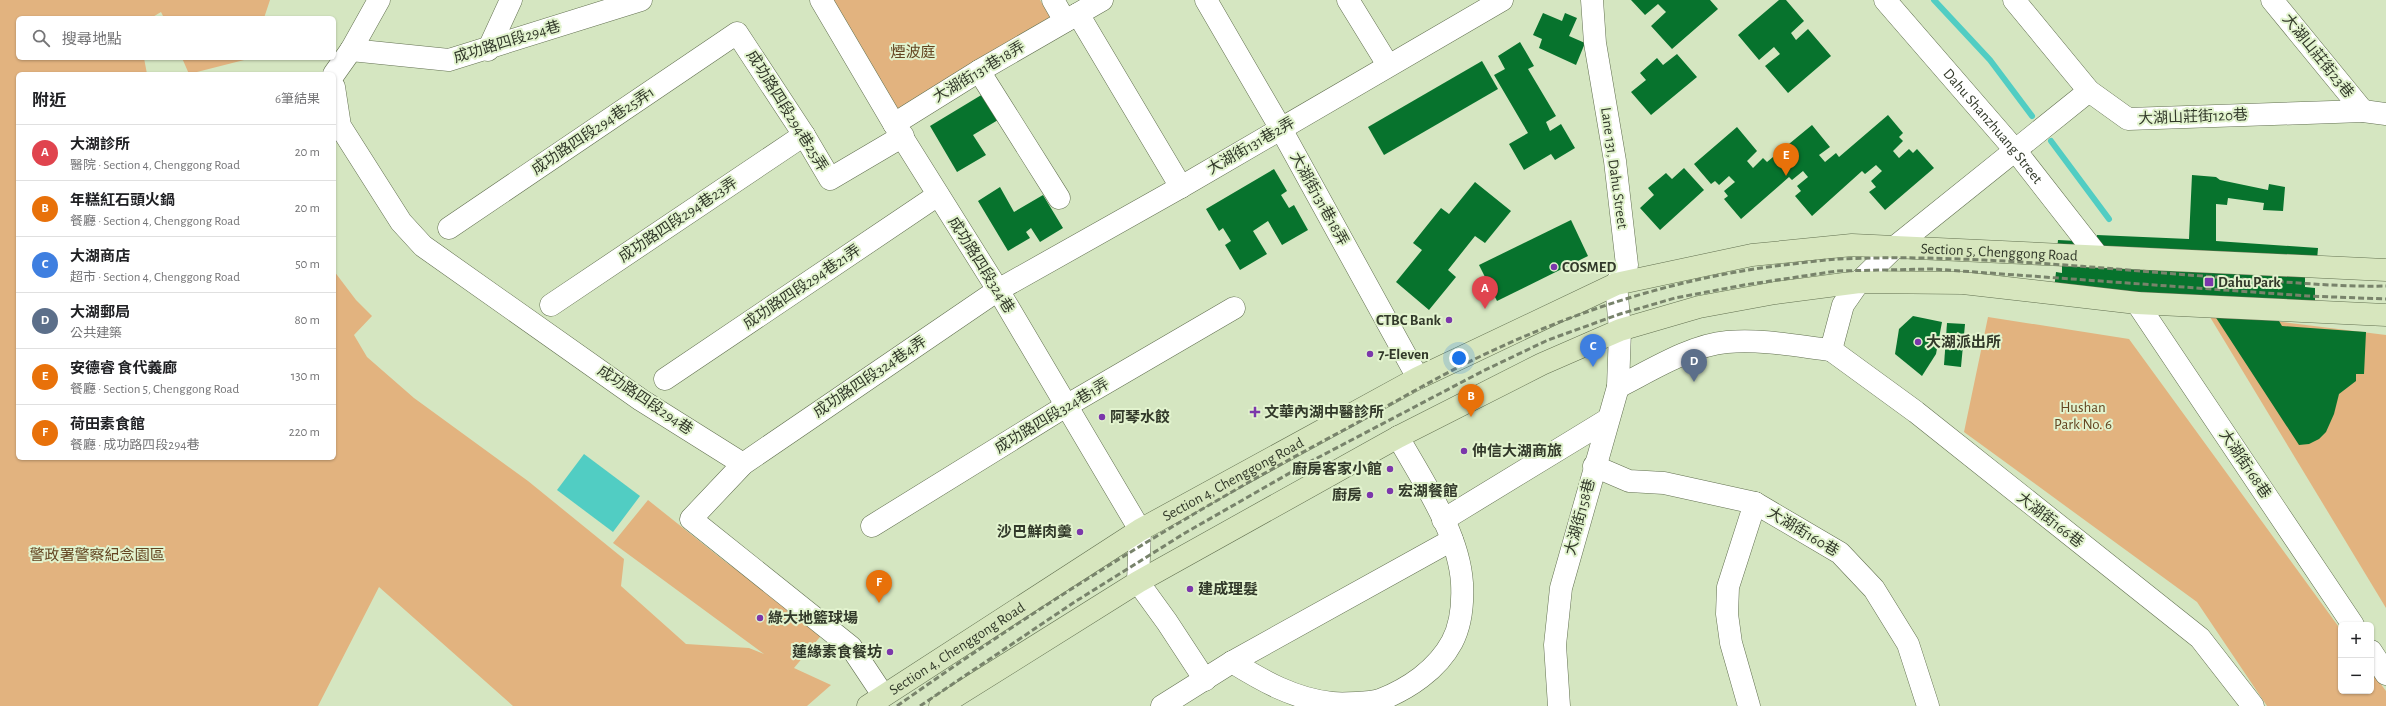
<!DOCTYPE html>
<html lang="zh-TW">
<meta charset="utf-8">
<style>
body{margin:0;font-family:"Alegreya Sans","Noto Sans TC",sans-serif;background:#f2f2f2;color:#202124}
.controls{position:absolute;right:12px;bottom:12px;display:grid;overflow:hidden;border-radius:6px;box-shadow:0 1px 3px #0004}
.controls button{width:36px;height:36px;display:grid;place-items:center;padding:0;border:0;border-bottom:1px solid #e0e0e0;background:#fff;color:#202124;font:20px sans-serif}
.you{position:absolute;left:1459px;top:358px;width:14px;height:14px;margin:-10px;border:3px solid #fff;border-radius:50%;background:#1a73e8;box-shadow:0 0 0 6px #1a73e833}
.badge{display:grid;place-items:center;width:26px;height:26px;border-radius:50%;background:#7b37ab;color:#fff;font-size:13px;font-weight:700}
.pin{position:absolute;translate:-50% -33px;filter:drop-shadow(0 1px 2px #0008)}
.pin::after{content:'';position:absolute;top:21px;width:14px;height:12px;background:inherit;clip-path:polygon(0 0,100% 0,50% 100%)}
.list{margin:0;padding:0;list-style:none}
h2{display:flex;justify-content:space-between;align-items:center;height:52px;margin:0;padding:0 16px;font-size:17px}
h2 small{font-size:13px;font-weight:400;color:#757577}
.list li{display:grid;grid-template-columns:26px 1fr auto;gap:12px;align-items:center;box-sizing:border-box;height:56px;padding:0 16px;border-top:1px solid #e0e0e0}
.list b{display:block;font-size:15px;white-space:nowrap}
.list p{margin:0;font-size:13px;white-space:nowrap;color:#757577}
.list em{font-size:13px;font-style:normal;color:#757577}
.icon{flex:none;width:22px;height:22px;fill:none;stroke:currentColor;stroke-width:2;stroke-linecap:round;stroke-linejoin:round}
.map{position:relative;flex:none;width:2386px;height:706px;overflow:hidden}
.search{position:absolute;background:#fff;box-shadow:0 1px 3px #0004;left:16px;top:16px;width:320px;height:44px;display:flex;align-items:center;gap:10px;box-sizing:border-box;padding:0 14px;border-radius:6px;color:#757577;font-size:15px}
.panel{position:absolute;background:#fff;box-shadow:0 1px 3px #0004;left:16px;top:72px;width:320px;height:388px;border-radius:6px}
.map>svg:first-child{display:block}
.green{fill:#e2b37f}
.water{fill:#51cdc3}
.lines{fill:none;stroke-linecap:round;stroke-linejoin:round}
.stream{stroke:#51cdc3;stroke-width:6}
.building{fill:#07732d}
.street-casing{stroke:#627050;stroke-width:23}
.secondary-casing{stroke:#627050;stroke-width:23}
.street{stroke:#fff;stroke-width:22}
.secondary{stroke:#d7e6be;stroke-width:22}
.rail{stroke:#78836b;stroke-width:3;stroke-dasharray:6 3;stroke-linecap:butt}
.poi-dot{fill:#7b37ab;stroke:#e2f3ce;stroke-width:1.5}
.labels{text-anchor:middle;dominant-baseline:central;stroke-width:4;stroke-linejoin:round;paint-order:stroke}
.street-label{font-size:15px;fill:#32392a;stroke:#e2f3ce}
.park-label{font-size:15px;fill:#634420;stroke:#e2f3ce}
.poi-label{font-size:15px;font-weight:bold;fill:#32392a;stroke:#e2f3ce;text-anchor:start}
</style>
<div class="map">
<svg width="2386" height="706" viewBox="0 0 2386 706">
<rect width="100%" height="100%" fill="#d5e6c1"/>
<g class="green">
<polygon points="0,0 270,0 264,18 164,18 161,12 151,18 18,18 18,58 144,58 147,74 18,74 18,458 334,458 334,271 356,300 372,316 354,335 367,357 414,398 528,481 624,559 621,586 686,644 749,648 764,654 613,543 648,500 727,563 824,632 794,668 831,685 807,706 513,706 379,587 318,706 0,706"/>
<polygon points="820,0 1040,0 1056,26 894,124"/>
<polygon points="182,58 252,58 189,74"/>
<polygon points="1988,317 2129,339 2341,630 2341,691 2371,691 2371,671 2386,691 2386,706 2267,706 2197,602 1964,432"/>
<polygon points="2210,317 2275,321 2386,335 2386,608"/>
</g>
<polygon class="water" points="584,454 640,496 613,532 557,490"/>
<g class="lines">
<g class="stream">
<polyline points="1934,0 1990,60 2032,116"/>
<polyline points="2051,141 2109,219"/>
</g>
</g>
<g class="building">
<polygon points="1631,0 1710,0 1718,9 1672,49 1651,26 1666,12 1658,4 1645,15"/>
<polygon points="1779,0 1786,0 1804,21 1791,33 1796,40 1808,29 1831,56 1788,93 1765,66 1780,54 1774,47 1759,60 1738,35"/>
<polygon points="1543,13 1562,21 1565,13 1577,18 1569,36 1585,43 1576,65 1539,48 1542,39 1533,35"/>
<polygon points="1520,42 1534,66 1528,69 1556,116 1546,122 1550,131 1561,124 1575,148 1555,160 1551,154 1524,170 1509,144 1528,133 1494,75 1505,69 1498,56"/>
<polygon points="1677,54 1697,77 1651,115 1631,92 1646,80 1640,73 1657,58 1663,65"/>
<polygon points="1482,61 1498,89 1384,155 1368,127"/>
<polygon points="983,94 998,120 973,135 986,155 957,172 930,126"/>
<polygon points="1888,115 1903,133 1899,137 1903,141 1893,151 1899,158 1909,149 1913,153 1917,149 1934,168 1885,210 1869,192 1876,187 1871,181 1882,171 1876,165 1865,174 1862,171 1812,216 1795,196 1801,191 1797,186 1808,177 1803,171 1792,180 1789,177 1741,219 1724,199 1728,196 1724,191 1735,182 1729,176 1719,185 1715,181 1711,184 1694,164 1737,127 1757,151 1747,161 1753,168 1763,158 1767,162 1812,125 1830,147 1819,155 1825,162 1836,153 1839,157"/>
<polygon points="1684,168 1704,190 1660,230 1640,208 1654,195 1648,188 1666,173 1672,179"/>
<polygon points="1274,169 1287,191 1281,195 1289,208 1294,205 1308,230 1282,245 1268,221 1253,231 1267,254 1240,270 1225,245 1231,241 1223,228 1219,231 1206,209"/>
<polygon points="2192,175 2216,177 2220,180 2268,190 2269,184 2285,187 2283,211 2263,210 2264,203 2228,198 2227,205 2216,204 2216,241 2318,248 2316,272 2305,271 2305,287 2315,288 2315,312 2276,316 2282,326 2366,332 2364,374 2356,374 2356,381 2339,394 2334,414 2326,432 2319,439 2309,444 2299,445 2209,307 2054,289 2056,272 2062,273 2062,260 2056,260 2058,240 2096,242 2097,235 2189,239"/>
<polygon points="1475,182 1511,211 1485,243 1475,236 1448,270 1456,277 1429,310 1396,282 1422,250 1413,243 1441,208 1449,214"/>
<polygon points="1000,187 1014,212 1043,195 1063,228 1040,242 1031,228 1026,232 1030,238 1008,251 978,201"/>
<polygon points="1571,220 1588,256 1497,301 1479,265"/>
<polygon points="1913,316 1942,322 1936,354 1922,376 1895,354 1899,329"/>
<polygon points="1947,323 1965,324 1961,367 1944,365"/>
</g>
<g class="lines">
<defs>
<g id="street">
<polyline points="821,0 894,124 998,290 1140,530 1138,582 1167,622 1205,680"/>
<polyline points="1053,0 1065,21"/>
<polyline points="1206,0 1281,129 1418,378"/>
<polyline points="1348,0 1388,65"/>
<path id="s1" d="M1885,0L2015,150L2097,255"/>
<polyline points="2014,0 2089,91"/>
<polyline points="2272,0 2363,111"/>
<polyline points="1078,14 1181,187"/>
<polyline points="351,50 449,60 641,0"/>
<polyline points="488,50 511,0"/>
<polyline points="979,71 1059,198"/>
<polyline points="334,74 351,50 379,0"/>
<polyline points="334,87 340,126 401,222 423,246 641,400 743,464"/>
<polyline points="894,124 979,71 1102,0"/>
<polyline points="449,228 737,33 804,135 830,179 903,136"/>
<polyline points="2137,303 2353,625"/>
<polyline points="551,305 804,135"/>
<polyline points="1831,350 1916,412 2200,638 2253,706"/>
<polyline points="665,379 938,195"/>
<path d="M1618,387C1650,371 1691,345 1727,342C1762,339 1797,346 1831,350L1843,305L1859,282L1896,246L2089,91L2128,119L2363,111L2386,114"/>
<polyline points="1594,466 1629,481 1664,483 1755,503 1840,553 1874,589 1908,644 1928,706"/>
<polyline points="1443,520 1607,420"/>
<polyline points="872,526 1066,406 1234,308"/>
<polyline points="2371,651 2386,674"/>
<path d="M1232,662C1263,681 1294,699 1332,703C1342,704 1371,703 1380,700C1408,689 1437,670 1452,642C1461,625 1463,602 1462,583C1459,533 1422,480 1398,437"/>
<polyline points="883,695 851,647 691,519 743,464 998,290 1181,187 1502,0"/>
<polyline points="1162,706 1232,662 1452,540"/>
<polyline points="1559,706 1555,645 1561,588 1618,387 1620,330 1616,284 1627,265 1615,161 1595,43 1592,0"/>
<polyline points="1749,706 1731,643 1727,614 1728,587 1755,503"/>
</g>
<g id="secondary">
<path id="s2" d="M868,706L1140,530L1418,378L1616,284L1752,255L1852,245L2386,270"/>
<polyline points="940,706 1138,582 1398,437 1542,364 1620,330 1699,307 1775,293 1859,282 1963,283 2137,303 2386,315"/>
</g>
</defs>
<use href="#street" class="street-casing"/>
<use href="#secondary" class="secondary-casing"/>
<use href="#street" class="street"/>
<use href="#secondary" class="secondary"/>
<g class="rail">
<path d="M897,706C1040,605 1188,513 1342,431C1387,407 1431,380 1477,358C1574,311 1676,278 1783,265C1802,263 1821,260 1839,259C1979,253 2119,271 2257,280C2300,283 2343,287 2386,286"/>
<polyline points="920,706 1073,603 1185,533 1302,466 1483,371 1548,340 1620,314 1675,298 1744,285 1837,271 1933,269 2308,296 2386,299"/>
</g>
</g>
<g class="poi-dot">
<circle cx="1554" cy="267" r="4"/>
<rect x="2204" y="277" width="10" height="10" rx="2"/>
<circle cx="1449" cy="320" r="4"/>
<circle cx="1918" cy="342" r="4"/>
<circle cx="1370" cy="354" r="4"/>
<path d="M1253 406h4v4h4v4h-4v4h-4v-4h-4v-4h4z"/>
<circle cx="1102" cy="417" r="4"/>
<circle cx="1464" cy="451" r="4"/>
<circle cx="1390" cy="469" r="4"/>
<circle cx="1390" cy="491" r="4"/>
<circle cx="1370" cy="495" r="4"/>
<circle cx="1080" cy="532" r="4"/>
<circle cx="1190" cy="589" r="4"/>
<circle cx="760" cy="618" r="4"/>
<circle cx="890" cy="652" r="4"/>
</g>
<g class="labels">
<g class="street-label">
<text transform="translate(507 42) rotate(-17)">成功路四段294巷</text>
<text transform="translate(2318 56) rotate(51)">大湖山莊街23巷</text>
<text transform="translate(979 72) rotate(-31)">大湖街131巷18弄</text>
<text transform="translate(787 111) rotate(58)">成功路四段294巷25弄</text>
<text transform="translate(2193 117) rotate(-2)">大湖山莊街120巷</text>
<text stroke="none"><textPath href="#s1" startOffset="166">Dahu Shanzhuang Street</textPath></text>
<text transform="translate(593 131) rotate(-34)">成功路四段294巷25弄1</text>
<text transform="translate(1251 146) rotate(-30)">大湖街131巷2弄</text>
<text transform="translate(1614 168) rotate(82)">Lane 131, Dahu Street</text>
<text transform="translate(1319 199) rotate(61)">大湖街131巷18弄</text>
<text transform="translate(678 220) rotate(-34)">成功路四段294巷23弄</text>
<text stroke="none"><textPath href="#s2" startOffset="1247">Section 5, Chenggong Road</textPath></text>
<text transform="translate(981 265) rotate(58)">成功路四段324巷</text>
<text transform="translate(802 287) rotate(-34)">成功路四段294巷21弄</text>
<text transform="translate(870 377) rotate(-34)">成功路四段324巷4弄</text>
<text transform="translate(645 400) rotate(34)">成功路四段294巷</text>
<text transform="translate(1052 416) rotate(-31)">成功路四段324巷1弄</text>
<text transform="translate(2245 464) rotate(56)">大湖街168巷</text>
<text stroke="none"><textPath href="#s2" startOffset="430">Section 4, Chenggong Road</textPath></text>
<text transform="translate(1580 517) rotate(-75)">大湖街158巷</text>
<text transform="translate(2050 520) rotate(38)">大湖街166巷</text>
<text transform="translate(1803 532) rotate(31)">大湖街160巷</text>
<text stroke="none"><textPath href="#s2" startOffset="106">Section 4, Chenggong Road</textPath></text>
</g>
<g class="park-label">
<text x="913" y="52">煙波庭</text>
<text x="2083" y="407">Hushan<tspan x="2083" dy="17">Park No. 6</tspan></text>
<text x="97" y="555">警政署警察紀念園區</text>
</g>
<g class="poi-label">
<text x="1562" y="267">COSMED</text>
<text x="2218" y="282">Dahu Park</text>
<text x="1441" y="320" text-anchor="end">CTBC Bank</text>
<text x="1926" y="342">大湖派出所</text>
<text x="1378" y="354">7-Eleven</text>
<text x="1264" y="412">文華內湖中醫診所</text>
<text x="1110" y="417">阿琴水餃</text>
<text x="1472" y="451">仲信大湖商旅</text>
<text x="1382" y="469" text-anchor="end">廚房客家小館</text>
<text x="1398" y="491">宏湖餐館</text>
<text x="1362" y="495" text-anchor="end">廚房</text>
<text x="1072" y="532" text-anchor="end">沙巴鮮肉羹</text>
<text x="1198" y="589">建成理髮</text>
<text x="768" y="618">綠大地籃球場</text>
<text x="882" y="652" text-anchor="end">蓮緣素食餐坊</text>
</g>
</g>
</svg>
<div class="controls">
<button>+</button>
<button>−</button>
</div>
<div class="you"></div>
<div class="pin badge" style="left:1485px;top:309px;background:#e0444e">A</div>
<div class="pin badge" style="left:1471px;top:417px;background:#e8710a">B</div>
<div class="pin badge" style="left:1593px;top:367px;background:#3f7fe0">C</div>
<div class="pin badge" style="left:1694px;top:382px;background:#5c6f8a">D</div>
<div class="pin badge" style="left:1786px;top:176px;background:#e8710a">E</div>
<div class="pin badge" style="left:879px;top:603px;background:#e8710a">F</div>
<div class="search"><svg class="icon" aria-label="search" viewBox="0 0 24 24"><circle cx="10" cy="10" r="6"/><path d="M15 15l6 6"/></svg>搜尋地點</div>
<section class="panel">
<h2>附近<small>6筆結果</small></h2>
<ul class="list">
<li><span class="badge" style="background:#e0444e">A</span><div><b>大湖診所</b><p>醫院 · Section 4, Chenggong Road</p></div><em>20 m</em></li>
<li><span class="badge" style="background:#e8710a">B</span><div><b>年糕紅石頭火鍋</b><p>餐廳 · Section 4, Chenggong Road</p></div><em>20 m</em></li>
<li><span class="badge" style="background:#3f7fe0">C</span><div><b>大湖商店</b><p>超市 · Section 4, Chenggong Road</p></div><em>50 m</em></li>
<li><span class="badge" style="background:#5c6f8a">D</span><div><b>大湖郵局</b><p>公共建築</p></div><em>80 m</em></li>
<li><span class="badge" style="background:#e8710a">E</span><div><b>安德睿 食代義廊</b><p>餐廳 · Section 5, Chenggong Road</p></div><em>130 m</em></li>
<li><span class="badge" style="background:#e8710a">F</span><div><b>荷田素食館</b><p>餐廳 · 成功路四段294巷</p></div><em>220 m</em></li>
</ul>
</section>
</div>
